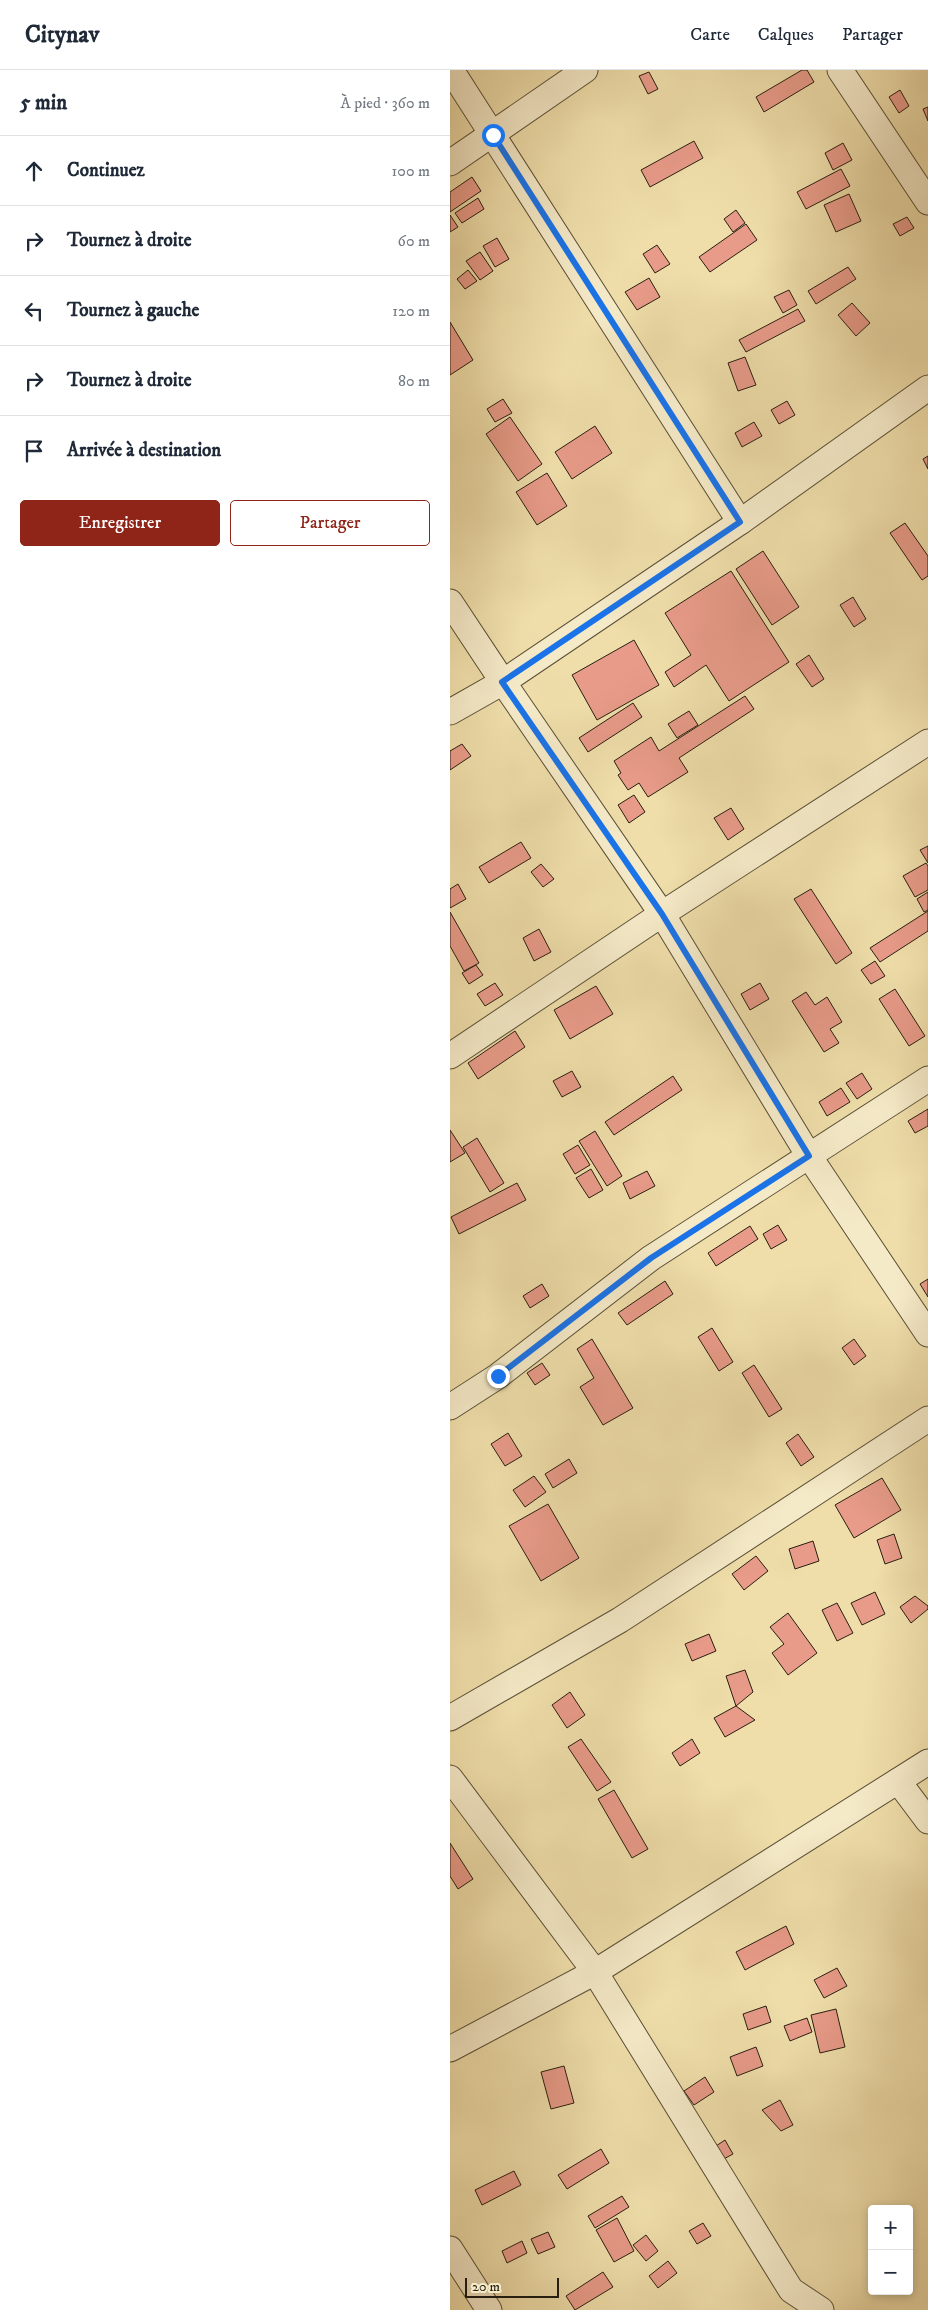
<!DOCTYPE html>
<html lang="fr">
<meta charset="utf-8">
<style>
body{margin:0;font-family:"IM FELL DW Pica",serif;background:#f2f2f3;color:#1f2937}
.controls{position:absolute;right:15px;bottom:15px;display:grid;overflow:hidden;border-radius:5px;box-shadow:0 2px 8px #0003}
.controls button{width:45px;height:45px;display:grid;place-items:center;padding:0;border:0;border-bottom:1px solid #e0e1e3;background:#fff;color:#1f2937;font:25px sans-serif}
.scale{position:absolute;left:15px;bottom:12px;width:94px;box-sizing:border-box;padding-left:5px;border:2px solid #291f10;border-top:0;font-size:14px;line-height:18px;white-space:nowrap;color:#291f10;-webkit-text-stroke:4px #f5eac8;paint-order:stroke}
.stop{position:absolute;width:15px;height:15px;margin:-11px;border:4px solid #1a73e8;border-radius:50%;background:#fff}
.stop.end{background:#1a73e8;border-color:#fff;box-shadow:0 1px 5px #0008}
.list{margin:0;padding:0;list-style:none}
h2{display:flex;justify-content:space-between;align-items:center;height:65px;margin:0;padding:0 20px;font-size:21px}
h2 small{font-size:16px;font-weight:400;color:#747a83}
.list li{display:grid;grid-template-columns:32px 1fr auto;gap:15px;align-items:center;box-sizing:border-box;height:70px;padding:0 20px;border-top:1px solid #e0e1e3}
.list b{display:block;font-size:19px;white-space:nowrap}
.list em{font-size:16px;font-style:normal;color:#747a83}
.actions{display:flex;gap:10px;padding:15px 20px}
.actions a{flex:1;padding:11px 0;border:1px solid #8f2418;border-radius:5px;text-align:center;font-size:18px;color:#8f2418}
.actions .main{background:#8f2418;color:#fff}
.icon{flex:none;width:28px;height:28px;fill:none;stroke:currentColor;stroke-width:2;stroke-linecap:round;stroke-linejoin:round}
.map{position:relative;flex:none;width:478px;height:2240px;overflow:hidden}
header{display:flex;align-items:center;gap:30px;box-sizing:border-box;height:70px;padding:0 25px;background:#fff;border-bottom:1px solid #e0e1e3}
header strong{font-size:24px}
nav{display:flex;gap:28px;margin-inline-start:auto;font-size:18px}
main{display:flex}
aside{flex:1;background:#fff}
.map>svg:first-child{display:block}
.building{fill:#e89b89;stroke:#291f10}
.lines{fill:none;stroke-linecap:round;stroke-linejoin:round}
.street-casing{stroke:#5a4f36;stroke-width:27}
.street{stroke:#f5eac8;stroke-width:25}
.route{stroke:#1a73e8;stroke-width:6}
</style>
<header>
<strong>Citynav</strong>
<nav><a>Carte</a><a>Calques</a><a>Partager</a></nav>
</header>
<main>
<aside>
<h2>5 min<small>À pied · 360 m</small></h2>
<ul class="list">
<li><svg class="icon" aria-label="ahead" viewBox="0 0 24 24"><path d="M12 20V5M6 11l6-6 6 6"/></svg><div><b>Continuez</b></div><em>100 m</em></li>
<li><svg class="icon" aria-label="right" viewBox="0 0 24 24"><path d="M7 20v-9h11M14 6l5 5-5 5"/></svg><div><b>Tournez à droite</b></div><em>60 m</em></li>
<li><svg class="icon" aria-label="left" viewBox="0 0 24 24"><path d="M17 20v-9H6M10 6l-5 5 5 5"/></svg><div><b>Tournez à gauche</b></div><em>120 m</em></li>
<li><svg class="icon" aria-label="right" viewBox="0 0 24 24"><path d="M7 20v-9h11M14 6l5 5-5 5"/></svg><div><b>Tournez à droite</b></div><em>80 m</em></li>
<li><svg class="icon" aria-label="arrive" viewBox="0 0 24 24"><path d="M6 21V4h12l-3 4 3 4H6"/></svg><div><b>Arrivée à destination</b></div></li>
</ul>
<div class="actions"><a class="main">Enregistrer</a><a>Partager</a></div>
</aside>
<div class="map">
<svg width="478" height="2240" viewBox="0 0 478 2240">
<rect width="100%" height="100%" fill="#efdeaa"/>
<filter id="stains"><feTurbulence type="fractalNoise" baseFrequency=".004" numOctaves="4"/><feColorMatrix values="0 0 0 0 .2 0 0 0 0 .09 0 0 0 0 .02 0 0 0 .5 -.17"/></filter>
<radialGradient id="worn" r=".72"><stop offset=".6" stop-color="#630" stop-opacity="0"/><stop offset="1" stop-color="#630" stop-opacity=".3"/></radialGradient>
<g class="building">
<polygon points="352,0 357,0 364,12 314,42 306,27"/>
<polygon points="199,2 208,19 198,24 189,6"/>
<polygon points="450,20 459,36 449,43 439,27"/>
<polygon points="478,37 478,51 473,39"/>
<polygon points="244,71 253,88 200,117 191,100"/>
<polygon points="393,73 402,90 383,100 375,83"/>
<polygon points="391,99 400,116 356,139 347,122"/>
<polygon points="22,107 31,121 0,142 0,122"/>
<polygon points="399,124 411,151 386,162 374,135"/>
<polygon points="28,128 34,139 12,153 5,143"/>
<polygon points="286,140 295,153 283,162 274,149"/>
<polygon points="0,145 8,157 0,162"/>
<polygon points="457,147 464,158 450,166 443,154"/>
<polygon points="296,154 307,170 260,202 249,187"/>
<polygon points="47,168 59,189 45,197 33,176"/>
<polygon points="207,175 220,194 205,203 193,184"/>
<polygon points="30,182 43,201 30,210 16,191"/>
<polygon points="398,197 406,209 366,234 358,221"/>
<polygon points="18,200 27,211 15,219 7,209"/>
<polygon points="199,208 210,227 187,240 175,222"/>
<polygon points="339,220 347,235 333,243 324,227"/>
<polygon points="402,233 420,253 406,266 388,245"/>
<polygon points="348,239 355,251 296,282 289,270"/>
<polygon points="0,252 23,290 0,305"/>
<polygon points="295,287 306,315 288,321 278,293"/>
<polygon points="53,329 62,343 45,352 37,339"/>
<polygon points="337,331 345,345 329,354 321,340"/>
<polygon points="60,347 92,394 68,411 36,364"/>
<polygon points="304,352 312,366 292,377 285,363"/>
<polygon points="145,356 162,383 122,409 105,382"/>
<polygon points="478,386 478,399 473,389"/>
<polygon points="97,403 117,436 87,455 66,422"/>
<polygon points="455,453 478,486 478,506 472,510 440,463"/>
<polygon points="313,481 349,537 322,555 286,499"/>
<polygon points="281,501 339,592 279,631 256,595 224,617 215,602 241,585 215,543"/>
<polygon points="403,527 416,549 404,557 390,535"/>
<polygon points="184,570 209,615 147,650 122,605"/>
<polygon points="359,585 374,609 362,617 346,594"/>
<polygon points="295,626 304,639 229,688 238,702 198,727 189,713 178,720 168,705 171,703 164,691 201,667 209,681"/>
<polygon points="183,633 192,647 138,682 129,668"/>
<polygon points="239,641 248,655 227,668 218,654"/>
<polygon points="12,674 21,686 0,700 0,681"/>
<polygon points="184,725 195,742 179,753 168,735"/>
<polygon points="281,738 294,759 278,770 264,748"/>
<polygon points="71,772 81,788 39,813 29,797"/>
<polygon points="478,776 478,793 470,780"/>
<polygon points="476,793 478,796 478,820 465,827 453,806"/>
<polygon points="91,794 104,809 93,817 81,802"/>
<polygon points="8,814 16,829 0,838 0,819"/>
<polygon points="361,819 402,883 386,894 344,829"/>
<polygon points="478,822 478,840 474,842 467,829"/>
<polygon points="478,841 478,861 430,892 420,878"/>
<polygon points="0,842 29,893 14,901 0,876"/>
<polygon points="89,859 101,882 84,891 73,868"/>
<polygon points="425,891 435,906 421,914 411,900"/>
<polygon points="26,895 33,905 19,914 12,903"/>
<polygon points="45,913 53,925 35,936 27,924"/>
<polygon points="310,913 319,929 300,940 291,924"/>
<polygon points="146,916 163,944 120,969 104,940"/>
<polygon points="445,919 475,966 459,976 429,929"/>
<polygon points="356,922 365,935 377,927 392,952 380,959 389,973 374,982 342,931"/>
<polygon points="65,961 75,977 28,1009 18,993"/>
<polygon points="122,1001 131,1017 112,1027 103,1011"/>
<polygon points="412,1003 422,1019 407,1029 396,1013"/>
<polygon points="223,1006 232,1020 164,1065 155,1052"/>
<polygon points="391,1018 400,1032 377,1046 369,1032"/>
<polygon points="478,1039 478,1056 465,1063 458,1051"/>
<polygon points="0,1060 15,1083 0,1092"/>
<polygon points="145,1061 172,1106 157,1116 129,1071"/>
<polygon points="27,1068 54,1113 40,1122 13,1077"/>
<polygon points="128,1075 140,1095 125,1104 113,1084"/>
<polygon points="141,1099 153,1120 139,1128 126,1108"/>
<polygon points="197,1101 205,1116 180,1129 173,1113"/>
<polygon points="67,1113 76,1130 9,1164 1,1147"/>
<polygon points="328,1155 337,1170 321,1179 313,1164"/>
<polygon points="300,1156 308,1169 266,1196 258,1183"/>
<polygon points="478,1209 478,1227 470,1214"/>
<polygon points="215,1211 223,1224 177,1255 168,1243"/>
<polygon points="92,1214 99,1226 80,1238 73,1226"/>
<polygon points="262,1258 283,1292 269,1301 248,1267"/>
<polygon points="142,1269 183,1338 153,1355 130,1317 144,1308 127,1279"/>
<polygon points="404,1269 416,1286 404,1295 392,1278"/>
<polygon points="92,1293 100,1305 85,1315 77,1303"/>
<polygon points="304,1295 332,1339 319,1347 292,1303"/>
<polygon points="58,1363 72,1386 55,1396 41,1374"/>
<polygon points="348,1364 364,1387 351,1396 336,1373"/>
<polygon points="119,1389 127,1403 103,1418 95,1404"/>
<polygon points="84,1406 96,1422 75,1437 63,1420"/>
<polygon points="432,1408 451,1440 404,1468 385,1435"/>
<polygon points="98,1434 129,1488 91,1511 59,1456"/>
<polygon points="444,1464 452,1488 435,1494 427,1470"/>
<polygon points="363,1471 369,1491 345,1499 339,1479"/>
<polygon points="306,1486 318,1501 294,1520 282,1504"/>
<polygon points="425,1522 435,1544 412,1555 401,1533"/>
<polygon points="465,1526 478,1536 478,1539 461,1553 450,1537"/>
<polygon points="387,1533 403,1563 387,1571 372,1540"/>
<polygon points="338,1543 367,1583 338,1605 322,1583 334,1574 320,1557"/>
<polygon points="259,1564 266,1581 242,1591 235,1574"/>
<polygon points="295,1600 303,1622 286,1636 276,1606"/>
<polygon points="120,1622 135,1645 117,1658 102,1635"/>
<polygon points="286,1636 305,1650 275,1667 264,1648"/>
<polygon points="131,1669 161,1712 147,1721 118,1677"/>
<polygon points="242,1669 250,1683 230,1696 222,1683"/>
<polygon points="164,1720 198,1779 182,1788 148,1729"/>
<polygon points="0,1773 23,1809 8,1819 0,1806"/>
<polygon points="336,1856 344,1874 295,1900 286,1882"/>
<polygon points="387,1898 397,1916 374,1928 364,1910"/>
<polygon points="316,1936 321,1952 298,1960 293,1944"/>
<polygon points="386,1939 395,1977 370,1983 361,1945"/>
<polygon points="357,1948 362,1962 340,1971 334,1956"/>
<polygon points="306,1977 313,1996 287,2006 280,1987"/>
<polygon points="114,1996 124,2033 101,2039 91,2002"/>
<polygon points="255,2007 264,2022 244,2035 234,2021"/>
<polygon points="330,2030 343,2055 331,2061 312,2040"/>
<polygon points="275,2070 283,2084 270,2091 263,2078"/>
<polygon points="151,2079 159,2093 117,2119 108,2105"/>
<polygon points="64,2101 71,2115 32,2135 25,2120"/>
<polygon points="172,2126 179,2137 145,2158 138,2146"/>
<polygon points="167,2148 184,2181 164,2192 146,2160"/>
<polygon points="253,2153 261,2166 247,2174 239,2161"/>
<polygon points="98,2162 105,2177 88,2184 81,2169"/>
<polygon points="196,2165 208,2181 196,2191 183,2175"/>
<polygon points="72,2171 77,2183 57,2193 52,2181"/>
<polygon points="218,2191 227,2203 208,2218 199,2206"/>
<polygon points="153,2202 163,2217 125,2240 116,2226"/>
</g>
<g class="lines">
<defs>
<g id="street">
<polyline points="1,0 290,452"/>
<polyline points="390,0 478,132"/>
<polyline points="0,93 135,0"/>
<polyline points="0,532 53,612 212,844 359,1086 478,1264"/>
<polyline points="0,642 53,612 290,452 478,318"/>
<polyline points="0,986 212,844 478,672"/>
<polyline points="0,1337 48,1306 201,1188 478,1009"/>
<polyline points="0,1648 170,1550 478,1349"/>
<polyline points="0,1708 145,1902 341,2220 371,2240"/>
<polyline points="448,1711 478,1751"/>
<polyline points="0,1979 145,1902 478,1692"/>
<polyline points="0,2179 39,2240"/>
</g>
</defs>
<use href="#street" class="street-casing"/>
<use href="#street" class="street"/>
</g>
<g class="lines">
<polyline class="route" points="43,65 290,452 52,612 212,844 359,1086 201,1188 48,1306"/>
</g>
<rect width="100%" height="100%" filter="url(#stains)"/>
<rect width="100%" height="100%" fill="url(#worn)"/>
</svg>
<div class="controls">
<button>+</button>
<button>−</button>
</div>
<div class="scale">20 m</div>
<div class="stop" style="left:43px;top:65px"></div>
<div class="stop end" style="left:48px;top:1306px"></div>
</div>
</main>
